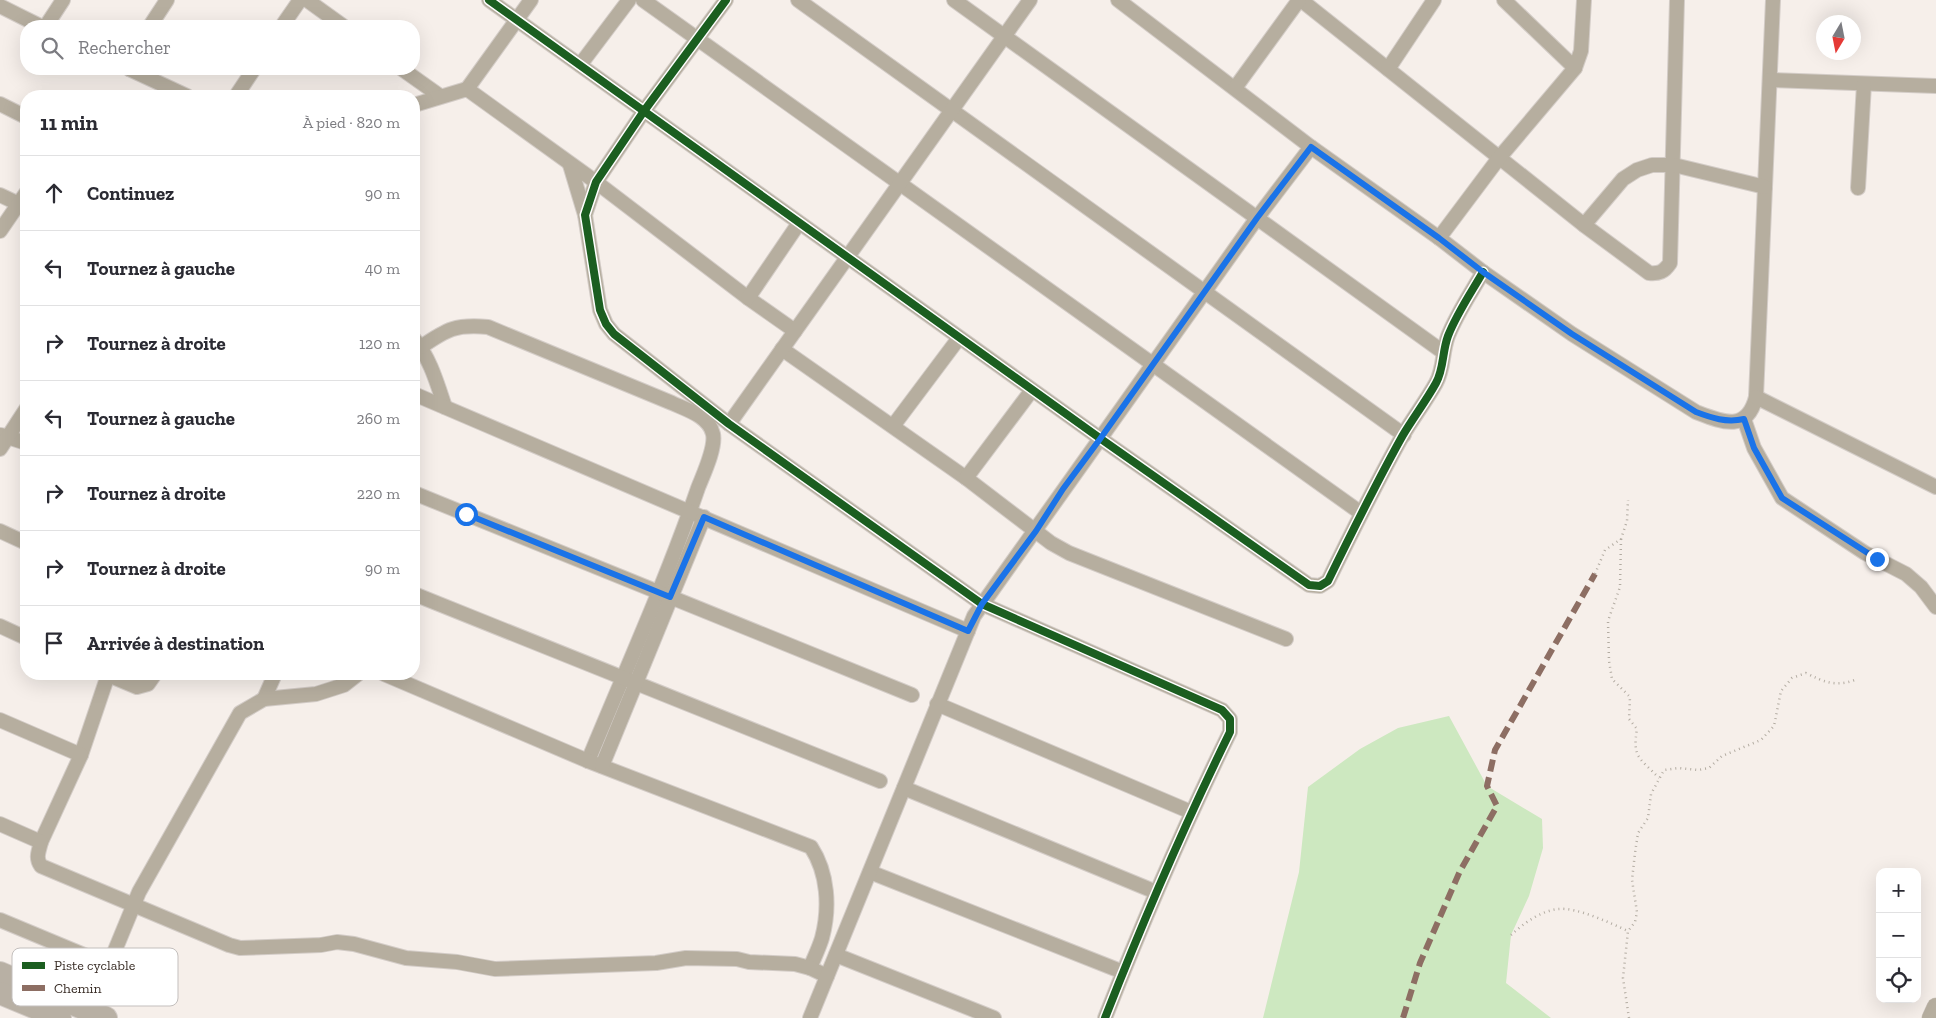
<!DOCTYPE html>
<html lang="fr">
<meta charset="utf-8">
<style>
body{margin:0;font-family:"Zilla Slab",serif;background:#f7f7f7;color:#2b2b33}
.controls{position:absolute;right:15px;bottom:15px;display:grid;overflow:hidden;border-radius:10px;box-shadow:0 5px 20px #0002}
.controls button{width:45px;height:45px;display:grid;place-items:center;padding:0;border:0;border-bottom:1px solid #e1e1e2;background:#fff;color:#2b2b33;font:25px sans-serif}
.compass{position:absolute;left:1816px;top:15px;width:45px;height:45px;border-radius:50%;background:#fff;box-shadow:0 5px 20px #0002;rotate:190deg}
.stop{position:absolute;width:15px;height:15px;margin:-11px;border:4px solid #1a73e8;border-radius:50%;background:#fff}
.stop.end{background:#1a73e8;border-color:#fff;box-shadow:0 1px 5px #0008}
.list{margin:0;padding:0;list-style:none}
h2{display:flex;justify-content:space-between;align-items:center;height:65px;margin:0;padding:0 20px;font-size:21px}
h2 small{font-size:16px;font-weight:400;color:#7c7c81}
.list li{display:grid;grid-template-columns:32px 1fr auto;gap:15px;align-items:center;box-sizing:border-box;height:75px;padding:0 20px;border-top:1px solid #e1e1e2}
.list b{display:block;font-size:19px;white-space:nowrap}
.list em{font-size:16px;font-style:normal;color:#7c7c81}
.icon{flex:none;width:28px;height:28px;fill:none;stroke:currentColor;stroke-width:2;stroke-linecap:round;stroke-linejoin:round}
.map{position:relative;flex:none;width:1936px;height:1018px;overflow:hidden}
.search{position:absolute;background:#fff;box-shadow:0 5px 20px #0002;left:20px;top:20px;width:400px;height:55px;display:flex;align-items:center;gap:12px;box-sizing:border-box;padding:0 18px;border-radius:20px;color:#7c7c81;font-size:19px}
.panel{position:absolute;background:#fff;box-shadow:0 5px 20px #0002;left:20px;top:90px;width:400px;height:590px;border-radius:20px}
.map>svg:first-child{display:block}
.green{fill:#cde8c0}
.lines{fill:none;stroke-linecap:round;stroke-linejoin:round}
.minor-casing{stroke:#d3ccc7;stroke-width:16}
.tertiary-casing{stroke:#d3ccc7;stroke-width:19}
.trunk-casing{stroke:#d3ccc7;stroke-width:24}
.path{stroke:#b3aca2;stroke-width:2.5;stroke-dasharray:1 4;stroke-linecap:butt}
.minor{stroke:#b6ae9f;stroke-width:14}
.tertiary{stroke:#b6ae9f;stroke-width:18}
.trunk{stroke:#b8b0a4;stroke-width:22}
.quiet{stroke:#8d6e63;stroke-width:6;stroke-dasharray:12 6;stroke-linecap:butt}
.cycleway-casing{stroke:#fff;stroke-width:11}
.cycleway{stroke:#1b5e20;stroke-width:8}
.route{stroke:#1a73e8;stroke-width:6}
.key{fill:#fff;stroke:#c3bfbd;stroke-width:1}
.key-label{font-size:14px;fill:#372b24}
</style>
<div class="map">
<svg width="1936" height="1018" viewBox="0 0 1936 1018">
<rect width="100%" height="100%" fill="#f6efea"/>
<polygon class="green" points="1449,716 1487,786 1542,819 1543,848 1529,896 1511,935 1506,983 1551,1018 1263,1018 1299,872 1308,787 1360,749 1398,728"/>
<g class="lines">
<defs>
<g id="minor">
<polyline points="307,0 343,26"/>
<path d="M489,0L1101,439L1309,585L1320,586L1328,581C1352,532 1376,483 1403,435C1413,418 1426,401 1436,383C1444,369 1442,352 1448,336C1457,313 1471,293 1483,272"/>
<polyline points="643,0 1361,513"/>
<path d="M726,0L644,111L596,182L585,215L600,310L606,324L614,334L729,424L982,604L1222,710L1230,719V732C1184,826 1143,921 1105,1018"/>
<polyline points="798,0 1404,435"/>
<polyline points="954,0 1443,352"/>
<path d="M1118,0L1311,147L1439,238L1483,272L1572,334L1696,412C1722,422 1747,433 1756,397L1773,0"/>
<path d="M1301,0L1584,225L1649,273C1659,274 1664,272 1670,263L1677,0"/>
<polyline points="1504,0 1575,68"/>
<polyline points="0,6 40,26"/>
<polyline points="46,26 63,0"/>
<polyline points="150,26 167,0"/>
<polyline points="282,26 300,0"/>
<polyline points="580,65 629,0"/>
<polyline points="129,69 187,96"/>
<polyline points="402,69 440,96"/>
<polyline points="1388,69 1434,0"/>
<polyline points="1770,80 1936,86"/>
<polyline points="1235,88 1299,0"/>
<polyline points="467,89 531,0"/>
<polyline points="236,96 254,69"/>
<polyline points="0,104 26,117"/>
<polyline points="414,105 467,89 596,182 748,298 795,331"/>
<polyline points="570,165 585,215"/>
<polyline points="1858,188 1864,84"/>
<polyline points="0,195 19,204"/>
<polyline points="1584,225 1623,179 1637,170 1652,165 1674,165 1765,187"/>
<polyline points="0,231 26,193"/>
<polyline points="1439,238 1499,158 1575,68 1581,51 1584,0"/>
<polyline points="748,298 799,223"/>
<path d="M414,339C430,358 437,383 445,407"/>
<path d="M421,347C447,329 456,324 488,327L672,403C687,410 709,416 713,434C716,448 703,475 698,488C666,581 625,671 588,761"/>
<polyline points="782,349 966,478 1051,543 1069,553 1286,639"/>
<polyline points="414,394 968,631"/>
<polyline points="1756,397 1936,487"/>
<polyline points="1744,419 1754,448 1782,498 1865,553 1906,574 1921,587 1936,607"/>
<polyline points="729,424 1030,0"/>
<polyline points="893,426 959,338"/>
<polyline points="1,435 26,443"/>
<polyline points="0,449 26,409"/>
<polyline points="966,478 1032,390"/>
<polyline points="414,493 912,695"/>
<polyline points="0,531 26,543"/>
<polyline points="414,594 880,781"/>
<polyline points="0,626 26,638"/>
<polyline points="106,674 137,687 148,684 155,674"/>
<path d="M384,674L588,761L811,847C828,873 830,908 822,938C819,948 814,958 810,968"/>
<path d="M108,675L81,755L41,842C39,851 35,858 41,866L229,945L240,948L268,947L321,945L337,942L354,944L406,958L457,962L495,969L656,963L686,958L737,959L749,962L795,964L810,968L827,976"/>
<polyline points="264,699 275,674"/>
<polyline points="937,704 1191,812"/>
<polyline points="0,720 81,755"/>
<polyline points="602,766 704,517"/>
<polyline points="904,788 1156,892"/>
<polyline points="0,824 41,842"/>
<polyline points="870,872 1123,972"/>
<polyline points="0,920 108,965"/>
<polyline points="836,955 994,1018"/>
<polyline points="90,1011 139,892 240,713 264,699 316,694 344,685 358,674"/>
<polyline points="810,1018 974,616 1257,218 1311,147"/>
</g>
<polyline id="tertiary" points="1931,1018 1936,1007"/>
<g id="trunk">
<polyline points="0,973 106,1018"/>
<polyline points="0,993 60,1018"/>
</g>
</defs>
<use href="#minor" class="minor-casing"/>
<use href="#tertiary" class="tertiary-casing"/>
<use href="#trunk" class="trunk-casing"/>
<g class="path">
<path d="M1621,539L1620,587L1608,621L1609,661L1612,679L1630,697L1629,719L1637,729C1632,758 1640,758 1659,778"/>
<polyline points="1595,574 1605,550 1621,539 1627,521 1628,500"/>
<path d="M1511,935C1523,924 1540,911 1558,909C1577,907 1610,923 1628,931"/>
<path d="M1629,1018L1623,978L1628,931L1635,922L1637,912L1632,880L1635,853L1638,833L1648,818L1651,794L1664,770L1679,768L1698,770L1709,768L1722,756L1761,740L1774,726L1781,691L1792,678L1806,673C1824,682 1835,687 1855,680"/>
</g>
<use href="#minor" class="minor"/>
<use href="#tertiary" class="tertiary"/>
<use href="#trunk" class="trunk"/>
<polyline class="quiet" points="1403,1018 1420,963 1460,871 1497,806 1487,786 1495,750 1595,574"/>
<defs>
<g id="cycleway">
<path d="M489,0L1101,439L1309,585L1320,586L1328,581C1352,532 1376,483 1403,435C1413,418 1426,401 1436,383C1444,369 1442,352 1448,336C1457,313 1471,293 1483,272"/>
<path d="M726,0L644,111L596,182L585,215L600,310L606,324L614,334L729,424L982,604L1222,710L1230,719V732C1184,826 1143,921 1105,1018"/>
</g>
</defs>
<use href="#cycleway" class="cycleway-casing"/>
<use href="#cycleway" class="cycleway"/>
</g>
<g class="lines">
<path class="route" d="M466,514L670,597L704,517L968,631L982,604L1036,531L1063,489L1100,439L1257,218L1311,147L1439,238L1483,272L1572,334L1696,412C1712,418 1726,423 1744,419L1754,448L1782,498L1877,559"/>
</g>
<rect x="12" y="948" width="166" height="58" rx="8" class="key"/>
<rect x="22" y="962" width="23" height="7" fill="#1b5e20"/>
<rect x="22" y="985" width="23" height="6" fill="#8d6e63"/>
<g class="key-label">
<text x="54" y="970">Piste cyclable</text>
<text x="54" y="993">Chemin</text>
</g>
</svg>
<div class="controls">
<button>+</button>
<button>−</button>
<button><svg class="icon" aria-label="locate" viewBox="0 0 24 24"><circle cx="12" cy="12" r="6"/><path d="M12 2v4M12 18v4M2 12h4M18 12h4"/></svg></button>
</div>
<svg class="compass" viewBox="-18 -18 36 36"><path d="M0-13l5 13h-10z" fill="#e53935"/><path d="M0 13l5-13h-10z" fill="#7c7c81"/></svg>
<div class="stop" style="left:466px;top:514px"></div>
<div class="stop end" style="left:1877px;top:559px"></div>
<div class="search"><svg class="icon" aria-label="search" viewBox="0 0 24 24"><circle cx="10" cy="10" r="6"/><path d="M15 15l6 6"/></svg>Rechercher</div>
<section class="panel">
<h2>11 min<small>À pied · 820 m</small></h2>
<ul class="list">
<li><svg class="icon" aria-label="ahead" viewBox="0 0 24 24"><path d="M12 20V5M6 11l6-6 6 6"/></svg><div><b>Continuez</b></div><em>90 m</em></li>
<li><svg class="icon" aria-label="left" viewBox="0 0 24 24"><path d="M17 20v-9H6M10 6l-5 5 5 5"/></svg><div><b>Tournez à gauche</b></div><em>40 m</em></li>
<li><svg class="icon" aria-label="right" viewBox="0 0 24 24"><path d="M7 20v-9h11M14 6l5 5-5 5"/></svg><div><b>Tournez à droite</b></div><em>120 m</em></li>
<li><svg class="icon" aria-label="left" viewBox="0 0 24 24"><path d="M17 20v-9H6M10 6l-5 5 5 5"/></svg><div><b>Tournez à gauche</b></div><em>260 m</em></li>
<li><svg class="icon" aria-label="right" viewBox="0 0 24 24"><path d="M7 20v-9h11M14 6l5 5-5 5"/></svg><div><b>Tournez à droite</b></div><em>220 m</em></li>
<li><svg class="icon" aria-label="right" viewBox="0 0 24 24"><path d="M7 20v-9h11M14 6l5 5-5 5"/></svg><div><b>Tournez à droite</b></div><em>90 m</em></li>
<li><svg class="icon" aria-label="arrive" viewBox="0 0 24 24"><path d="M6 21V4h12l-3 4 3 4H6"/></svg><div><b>Arrivée à destination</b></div></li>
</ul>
</section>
</div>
